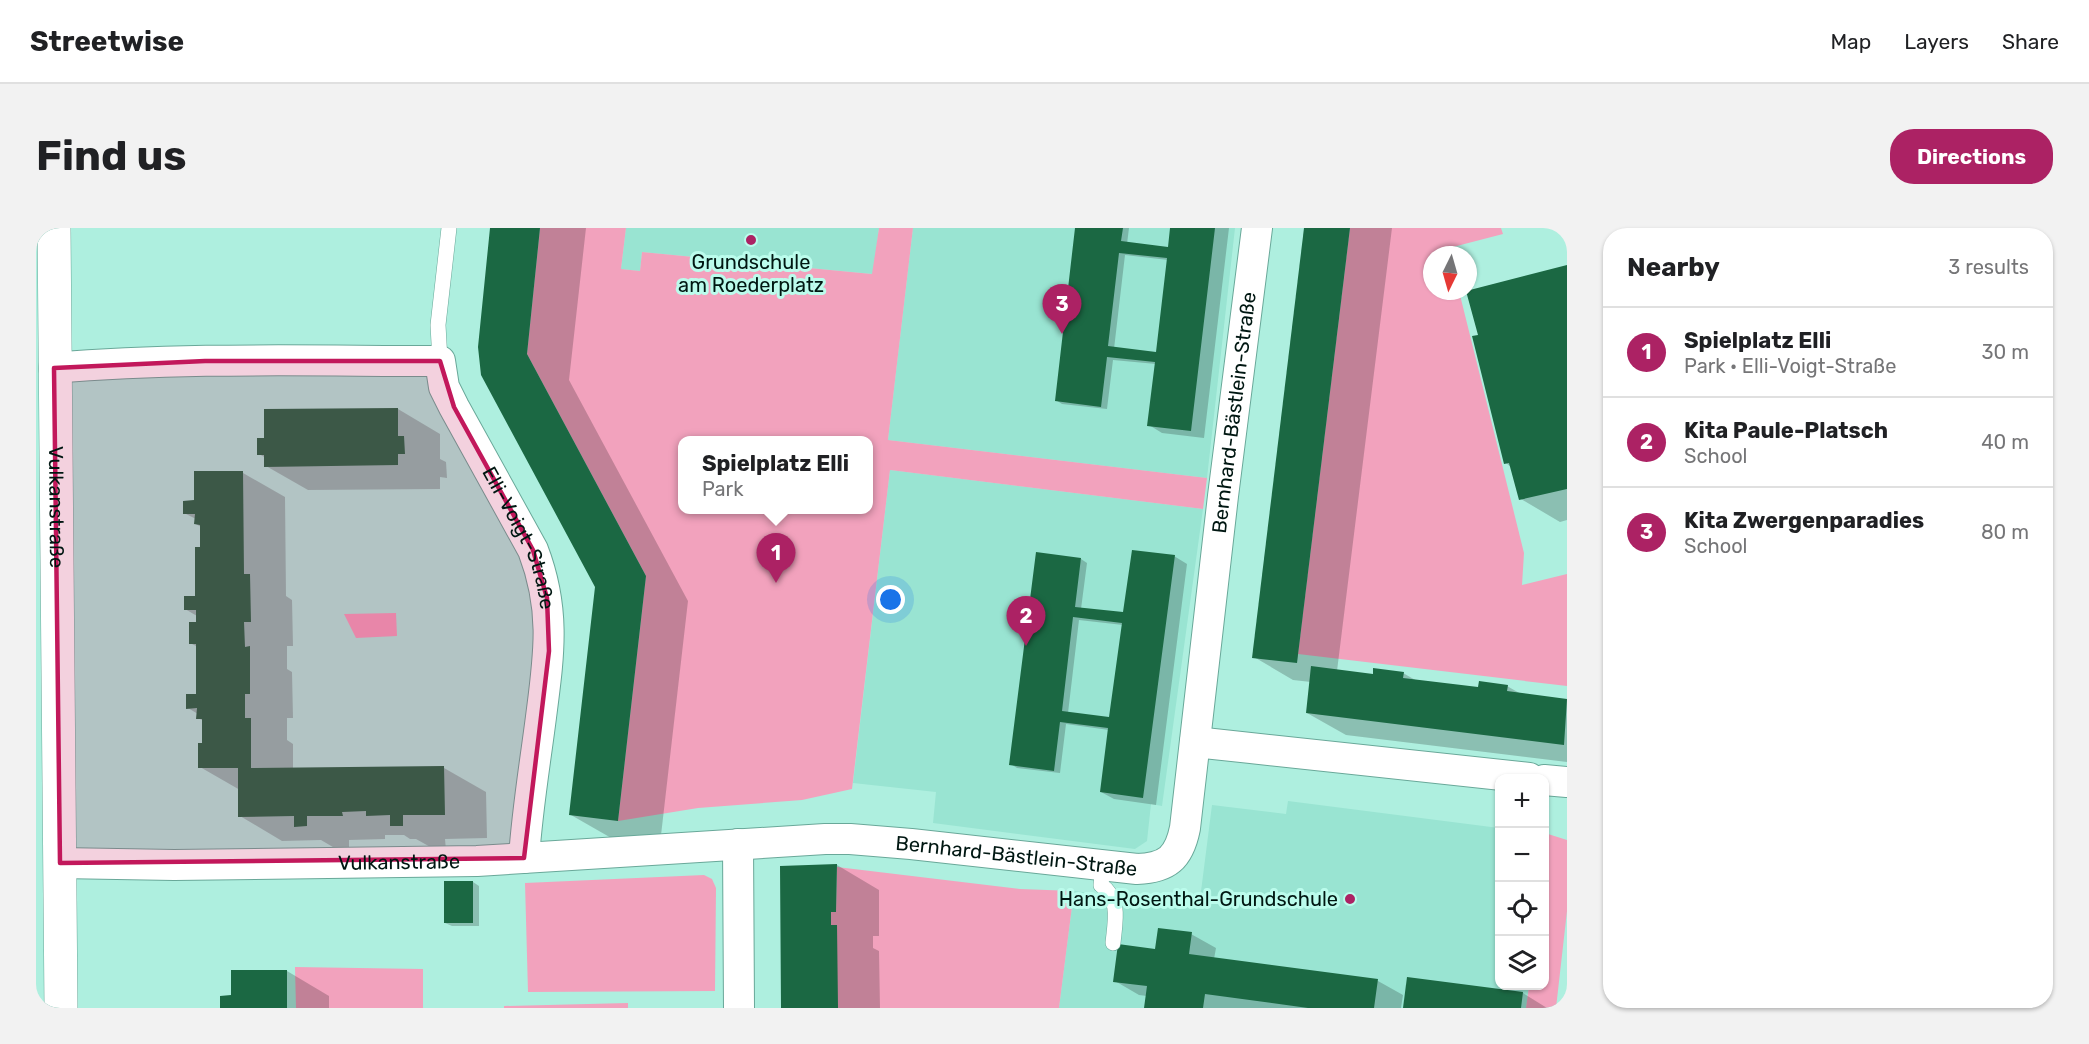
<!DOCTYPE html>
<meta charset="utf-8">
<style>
body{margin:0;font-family:Rubik,sans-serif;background:#f2f2f2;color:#202124}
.controls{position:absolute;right:18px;bottom:18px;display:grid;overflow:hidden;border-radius:12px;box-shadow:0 2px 4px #0004}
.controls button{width:54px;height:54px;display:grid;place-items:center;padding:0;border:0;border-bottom:2px solid #e0e0e0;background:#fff;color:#202124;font:30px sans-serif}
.compass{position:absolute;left:1387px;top:18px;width:54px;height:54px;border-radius:50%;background:#fff;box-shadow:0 2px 4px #0004;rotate:185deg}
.you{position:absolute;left:855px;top:372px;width:21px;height:21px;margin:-15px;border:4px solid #fff;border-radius:50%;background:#1a73e8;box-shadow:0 0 0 9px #1a73e833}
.badge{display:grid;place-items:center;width:39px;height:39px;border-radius:50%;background:#ac2264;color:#fff;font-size:20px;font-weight:700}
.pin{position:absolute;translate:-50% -50px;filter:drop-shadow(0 2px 3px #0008)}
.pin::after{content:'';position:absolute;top:32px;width:21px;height:18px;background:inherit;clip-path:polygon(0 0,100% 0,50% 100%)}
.popup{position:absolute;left:642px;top:208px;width:195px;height:78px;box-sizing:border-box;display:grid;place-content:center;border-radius:12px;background:#fff;filter:drop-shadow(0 2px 4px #0005);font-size:20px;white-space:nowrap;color:#757577}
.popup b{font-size:22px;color:#202124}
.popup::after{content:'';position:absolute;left:50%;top:100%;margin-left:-12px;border:12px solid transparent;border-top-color:#fff}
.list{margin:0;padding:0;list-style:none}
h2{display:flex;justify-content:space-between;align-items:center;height:78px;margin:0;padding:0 24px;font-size:26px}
h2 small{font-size:20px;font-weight:400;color:#757577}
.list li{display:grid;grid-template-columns:39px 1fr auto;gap:18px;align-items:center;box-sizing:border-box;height:90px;padding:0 24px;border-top:2px solid #e0e0e0}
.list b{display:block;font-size:22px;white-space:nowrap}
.list p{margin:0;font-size:20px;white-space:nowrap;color:#757577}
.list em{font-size:20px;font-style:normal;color:#757577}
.icon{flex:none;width:33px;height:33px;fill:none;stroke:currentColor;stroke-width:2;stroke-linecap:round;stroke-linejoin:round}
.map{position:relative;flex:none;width:1531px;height:780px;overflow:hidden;border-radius:24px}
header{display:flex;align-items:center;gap:36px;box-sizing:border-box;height:84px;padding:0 30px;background:#fff;border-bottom:2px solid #e0e0e0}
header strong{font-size:28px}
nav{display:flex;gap:33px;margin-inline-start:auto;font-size:21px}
.intro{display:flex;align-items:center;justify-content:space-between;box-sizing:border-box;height:144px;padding:0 36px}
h1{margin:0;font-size:42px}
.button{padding:15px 27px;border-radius:24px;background:#ac2264;color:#fff;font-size:21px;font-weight:700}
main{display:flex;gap:36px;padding:0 36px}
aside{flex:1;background:#fff;border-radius:24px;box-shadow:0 2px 4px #0004}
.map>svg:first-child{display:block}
.built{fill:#99e4d2}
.green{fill:#f2a2bd;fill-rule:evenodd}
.shadow{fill:#0003;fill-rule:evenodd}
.building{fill:#1b6843;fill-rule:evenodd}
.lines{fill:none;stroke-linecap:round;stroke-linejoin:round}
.lane-casing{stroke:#69a899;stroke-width:16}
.street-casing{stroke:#69a899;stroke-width:32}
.secondary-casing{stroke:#69a899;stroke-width:34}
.lane{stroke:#fff;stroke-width:15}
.street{stroke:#fff;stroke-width:30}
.secondary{stroke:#fff;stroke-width:33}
.marked{fill:#c2185b;fill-opacity:0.2;stroke:#c2185b;stroke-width:4.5;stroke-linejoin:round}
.poi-dot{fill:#ac2264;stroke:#bbfcec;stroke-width:2}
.labels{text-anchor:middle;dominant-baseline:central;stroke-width:6;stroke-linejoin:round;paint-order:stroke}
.poi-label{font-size:20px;fill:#001712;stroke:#bbfcec}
.street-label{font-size:20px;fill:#001712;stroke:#bbfcec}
</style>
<header>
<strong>Streetwise</strong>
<nav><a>Map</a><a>Layers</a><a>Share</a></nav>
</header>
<div class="intro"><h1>Find us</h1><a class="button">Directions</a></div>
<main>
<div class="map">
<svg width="1531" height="780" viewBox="0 0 1531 780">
<rect width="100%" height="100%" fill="#aeefdf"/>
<g class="built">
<polygon points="590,0 843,0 837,46 606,24 604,43 585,41"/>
<polygon points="877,0 1199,0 1171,250 852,212"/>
<polygon points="854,242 1167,281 1126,578 1115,576 1111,613 1099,621 897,595 900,564 817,555"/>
<polygon points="1252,573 1463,600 1464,758 1493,758 1490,780 1023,780 1038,663 1163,679 1176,577 1250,586"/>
</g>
<g class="green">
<path d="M504,0H590L585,41L604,43L606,24L836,46L843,0H877L852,212L1171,250L1167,281L854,242L816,561L766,572L662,580L582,593L610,348L491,126ZM647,212H833V282H647Z"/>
<polygon points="1314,0 1465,0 1467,6 1413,20 1414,27 1396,27 1396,63 1423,63 1488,325 1486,357 1531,346 1531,458 1262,426"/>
<polygon points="360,385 361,408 320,410 308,386"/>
<polygon points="1512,606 1531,612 1531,683 1520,780 1490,780 1493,758 1508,758 1508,635"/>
<polygon points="801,639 984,661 1038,663 1023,780 802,780 795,697 795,684 800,684"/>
<polygon points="668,647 676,651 680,660 679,763 492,764 489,655"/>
<polygon points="259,739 387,741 387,780 260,780"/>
<polygon points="592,775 592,780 468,780 468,778"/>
</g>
<g class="shadow">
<polygon points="455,0 550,0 533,152 652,373 624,616 577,611 535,587 561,359 446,146"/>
<path d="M1040,0H1093L1091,16L1133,21L1136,0H1193L1168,210L1126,205L1113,197L1120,136L1077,132L1071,181L1026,176L1020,172ZM1089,27L1132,32L1121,126L1078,121Z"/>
<polygon points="1270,0 1356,0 1301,443 1338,448 1367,445 1381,453 1443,461 1471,458 1485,466 1531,472 1531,534 1310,507 1271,485 1275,454 1257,452 1218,429"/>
<polygon points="1531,38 1531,292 1524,294 1485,271 1475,239 1470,235 1444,108 1432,63"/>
<polygon points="362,181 404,206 404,231 410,234 411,250 404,249 404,261 272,262 230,238 230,230 223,226"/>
<polygon points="207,245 249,269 250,368 256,372 257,418 251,418 251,441 256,444 257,490 251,490 251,512 257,516 257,541 408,540 450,564 451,610 409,611 410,622 398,621 380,611 374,611 368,607 349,607 349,611 313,612 313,622 302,622 285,612 246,613 204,588 204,562 164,539 168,516 168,493 162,490 162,486 152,480 162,468 162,419 154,415 161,395 161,388 149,381 161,370 166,321 165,299 160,296 160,291 148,285 160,274"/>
<path d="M1138,328L1151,336L1120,577L1078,571L1065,564L1073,502L1030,496L1024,545L981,540L975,536L1045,331L1051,335L1045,381L1087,386ZM1043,392L1087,397L1075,492L1032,485Z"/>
<polygon points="801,637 843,662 843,708 837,708 837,720 843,723 844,780 747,780 745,639"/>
<polygon points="437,654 443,658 443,698 416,698 409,695"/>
<polygon points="1155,706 1180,720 1178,731 1342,753 1367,767 1365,780 1110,780 1111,768 1103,767 1079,753 1120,723"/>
<polygon points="251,743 293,768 293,780 188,780 197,769"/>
<polygon points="1487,765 1511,780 1368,780"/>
</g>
<g class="building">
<polygon points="454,0 504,0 491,126 610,348 582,593 533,587 559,359 445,147 442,119"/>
<path d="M1039,0H1087L1085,13L1132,19L1134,0H1179L1155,203L1111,198L1119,134L1071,129L1065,179L1019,173ZM1083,25L1131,30L1120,124L1072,118Z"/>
<polygon points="1268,0 1314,0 1261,435 1216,430"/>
<polygon points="1531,37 1531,261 1483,272 1473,235 1468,236 1436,108 1442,107 1430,63"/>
<polygon points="362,180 362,208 368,208 369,226 362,226 362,237 228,239 228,227 221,227 221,210 228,210 228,181"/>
<polygon points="158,243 207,243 208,346 214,346 215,394 208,394 209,419 214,418 214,466 209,466 209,490 215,490 215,540 408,538 409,587 367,587 367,598 354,598 354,587 330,588 330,583 306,584 307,588 271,588 271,598 258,599 258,588 202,589 202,540 162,540 162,515 166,515 166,491 160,491 161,480 150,481 150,466 160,466 160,416 153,416 153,394 160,394 160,382 148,382 148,368 159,368 159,319 164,319 164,297 158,296 159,286 147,286 147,273 158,272"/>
<path d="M1096,322L1139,327L1107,570L1064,564L1072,500L1024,494L1018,543L973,537L1000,324L1045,330L1039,379L1087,384ZM1037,389L1086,395L1073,489L1026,483Z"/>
<polygon points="1275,438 1337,446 1337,440 1368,444 1367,450 1442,459 1443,453 1472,457 1471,463 1531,471 1528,517 1270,485"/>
<polygon points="801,636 800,684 795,684 795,697 801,697 802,780 745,780 744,638"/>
<rect x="408" y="653" width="29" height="42"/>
<polygon points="1122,700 1156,704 1153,726 1342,751 1338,780 1272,780 1169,766 1167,780 1108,780 1111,758 1077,754 1082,716 1119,721"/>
<polygon points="195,742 251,742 251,780 184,780 184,768 195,767"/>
<polygon points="1371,749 1487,764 1485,780 1367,780"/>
</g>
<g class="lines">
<defs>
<g id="lane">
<polyline points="404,133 402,97 413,0"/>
<path d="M1067,638L1065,657C1085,671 1079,694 1077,715"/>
</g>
<g id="street">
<path id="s1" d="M18,140C146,129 275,133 404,133L408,159L418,179L497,322C520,382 513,427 505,489C499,536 491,583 488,630"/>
<polyline points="1159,514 1493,550"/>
<polyline points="1508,552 1531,554"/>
<polyline points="702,616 703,780"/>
<path id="s2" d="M24,635L138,637L441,633L789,611H814L875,616L1101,641C1131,640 1143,630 1149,600L1187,268L1221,0"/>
</g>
<g id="secondary">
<path id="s3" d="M18,0L25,780"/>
</g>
</defs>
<use href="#lane" class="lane-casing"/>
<use href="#street" class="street-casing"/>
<use href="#secondary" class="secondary-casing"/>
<use href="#lane" class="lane"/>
<use href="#street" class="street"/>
<use href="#secondary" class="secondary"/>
</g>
<path class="marked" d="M169,133H404L418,179L497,322L511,370L513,423L488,630L24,635L18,140Z"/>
<g class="poi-dot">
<circle cx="715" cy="12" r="6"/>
<circle cx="1314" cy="671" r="6"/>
</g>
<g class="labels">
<g class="poi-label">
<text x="715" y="34">Grundschule<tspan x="715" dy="23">am Roederplatz</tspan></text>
<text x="1302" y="671" text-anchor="end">Hans-Rosenthal-Grundschule</text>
</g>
<g class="street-label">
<text stroke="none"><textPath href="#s2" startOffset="1568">Bernhard-Bästlein-Straße</textPath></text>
<text stroke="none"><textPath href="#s3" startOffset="279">Vulkanstraße</textPath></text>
<text stroke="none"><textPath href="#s1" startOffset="582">Elli-Voigt-Straße</textPath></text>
<text stroke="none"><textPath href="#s2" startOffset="958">Bernhard-Bästlein-Straße</textPath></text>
<text stroke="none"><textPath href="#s2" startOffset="339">Vulkanstraße</textPath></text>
</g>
</g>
</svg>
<div class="controls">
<button>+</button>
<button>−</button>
<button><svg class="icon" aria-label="locate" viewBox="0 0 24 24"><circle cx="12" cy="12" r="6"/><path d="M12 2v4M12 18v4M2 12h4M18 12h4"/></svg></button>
<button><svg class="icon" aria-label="layers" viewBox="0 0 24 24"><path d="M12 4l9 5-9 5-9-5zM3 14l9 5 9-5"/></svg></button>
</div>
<svg class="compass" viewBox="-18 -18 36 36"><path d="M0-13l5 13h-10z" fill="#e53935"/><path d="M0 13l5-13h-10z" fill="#757577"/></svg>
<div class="you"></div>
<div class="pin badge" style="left:740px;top:355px">1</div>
<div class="popup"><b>Spielplatz Elli</b>Park</div>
<div class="pin badge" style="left:990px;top:418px">2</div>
<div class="pin badge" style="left:1026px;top:106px">3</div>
</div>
<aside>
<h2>Nearby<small>3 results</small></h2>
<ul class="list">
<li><span class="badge">1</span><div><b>Spielplatz Elli</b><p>Park · Elli-Voigt-Straße</p></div><em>30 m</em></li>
<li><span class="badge">2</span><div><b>Kita Paule-Platsch</b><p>School</p></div><em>40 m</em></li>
<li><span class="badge">3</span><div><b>Kita Zwergenparadies</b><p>School</p></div><em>80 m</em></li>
</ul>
</aside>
</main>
